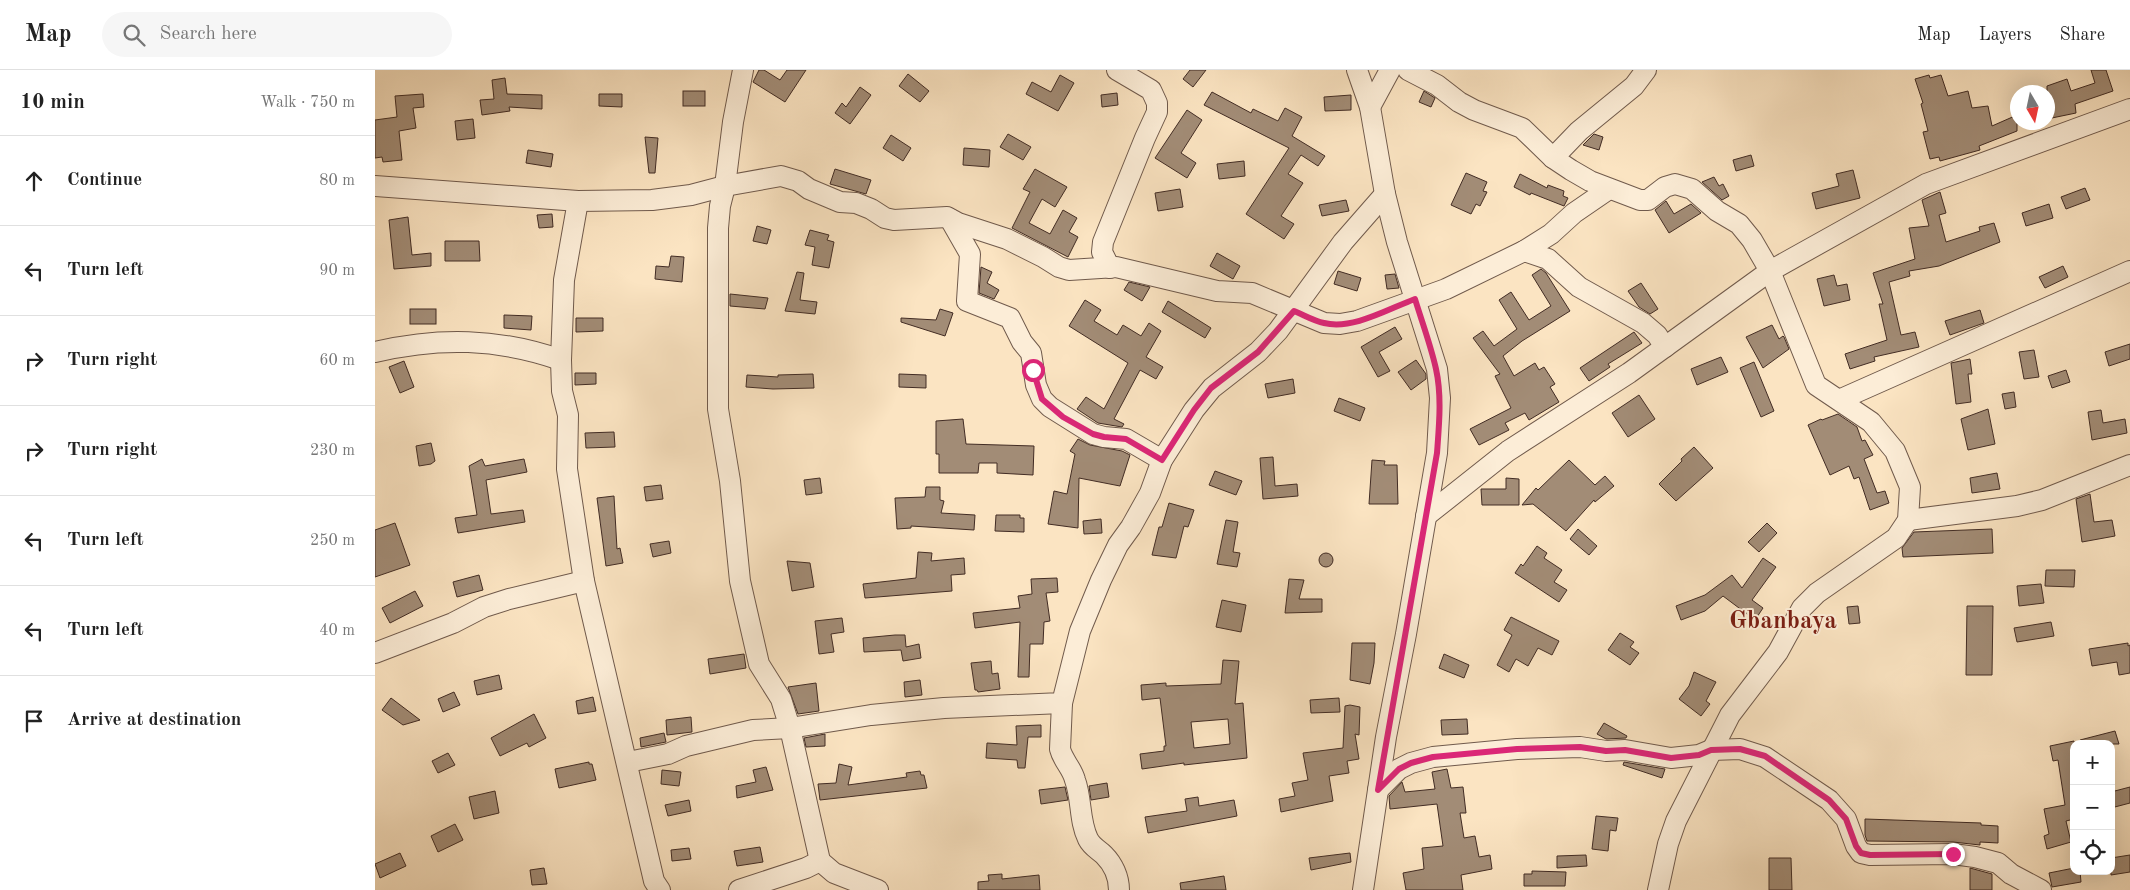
<!DOCTYPE html>
<meta charset="utf-8">
<style>
body{margin:0;font-family:"Old Standard TT",serif;background:#f6f6f6;color:#222}
.controls{position:absolute;right:15px;bottom:15px;display:grid;overflow:hidden;border-radius:10px;box-shadow:0 5px 20px #0002}
.controls button{width:45px;height:45px;display:grid;place-items:center;padding:0;border:0;border-bottom:1px solid #e0e0e0;background:#fff;color:#222;font:25px sans-serif}
.compass{position:absolute;left:1635px;top:15px;width:45px;height:45px;border-radius:50%;background:#fff;box-shadow:0 5px 20px #0002;rotate:171deg}
.stop{position:absolute;width:15px;height:15px;margin:-11px;border:4px solid #db2777;border-radius:50%;background:#fff}
.stop.end{background:#db2777;border-color:#fff;box-shadow:0 1px 5px #0008}
.list{margin:0;padding:0;list-style:none}
h2{display:flex;justify-content:space-between;align-items:center;height:65px;margin:0;padding:0 20px;font-size:21px}
h2 small{font-size:16px;font-weight:400;color:#767676}
.list li{display:grid;grid-template-columns:32px 1fr auto;gap:15px;align-items:center;box-sizing:border-box;height:90px;padding:0 20px;border-top:1px solid #e0e0e0}
.list b{display:block;font-size:19px;white-space:nowrap}
.list em{font-size:16px;font-style:normal;color:#767676}
.icon{flex:none;width:28px;height:28px;fill:none;stroke:currentColor;stroke-width:2;stroke-linecap:round;stroke-linejoin:round}
.map{position:relative;flex:none;width:1755px;height:820px;overflow:hidden}
header{display:flex;align-items:center;gap:30px;box-sizing:border-box;height:70px;padding:0 25px;background:#fff;border-bottom:1px solid #e0e0e0}
header strong{font-size:24px}
nav{display:flex;gap:28px;margin-inline-start:auto;font-size:18px}
.search{width:350px;height:45px;background:#f6f6f6;display:flex;align-items:center;gap:12px;box-sizing:border-box;padding:0 18px;border-radius:28px;color:#767676;font-size:19px}
main{display:flex}
aside{flex:1;background:#fff}
.map>svg:first-child{display:block}
.building{fill:#a28c76;stroke:#422c24;fill-rule:evenodd}
.lines{fill:none;stroke-linecap:round;stroke-linejoin:round}
.minor-casing{stroke:#705a4c;stroke-width:22}
.minor{stroke:#fcedd7;stroke-width:20}
.route{stroke:#db2777;stroke-width:6}
.labels{text-anchor:middle;dominant-baseline:central;stroke-width:4;stroke-linejoin:round;paint-order:stroke}
.district-label{font-size:25px;font-weight:bold;fill:#7a1f14;stroke:#fcedd7}
</style>
<header>
<strong>Map</strong>
<div class="search"><svg class="icon" aria-label="search" viewBox="0 0 24 24"><circle cx="10" cy="10" r="6"/><path d="M15 15l6 6"/></svg>Search here</div>
<nav><a>Map</a><a>Layers</a><a>Share</a></nav>
</header>
<main>
<aside>
<h2>10 min<small>Walk · 750 m</small></h2>
<ul class="list">
<li><svg class="icon" aria-label="ahead" viewBox="0 0 24 24"><path d="M12 20V5M6 11l6-6 6 6"/></svg><div><b>Continue</b></div><em>80 m</em></li>
<li><svg class="icon" aria-label="left" viewBox="0 0 24 24"><path d="M17 20v-9H6M10 6l-5 5 5 5"/></svg><div><b>Turn left</b></div><em>90 m</em></li>
<li><svg class="icon" aria-label="right" viewBox="0 0 24 24"><path d="M7 20v-9h11M14 6l5 5-5 5"/></svg><div><b>Turn right</b></div><em>60 m</em></li>
<li><svg class="icon" aria-label="right" viewBox="0 0 24 24"><path d="M7 20v-9h11M14 6l5 5-5 5"/></svg><div><b>Turn right</b></div><em>230 m</em></li>
<li><svg class="icon" aria-label="left" viewBox="0 0 24 24"><path d="M17 20v-9H6M10 6l-5 5 5 5"/></svg><div><b>Turn left</b></div><em>250 m</em></li>
<li><svg class="icon" aria-label="left" viewBox="0 0 24 24"><path d="M17 20v-9H6M10 6l-5 5 5 5"/></svg><div><b>Turn left</b></div><em>40 m</em></li>
<li><svg class="icon" aria-label="arrive" viewBox="0 0 24 24"><path d="M6 21V4h12l-3 4 3 4H6"/></svg><div><b>Arrive at destination</b></div></li>
</ul>
</aside>
<div class="map">
<svg width="1755" height="820" viewBox="0 0 1755 820">
<rect width="100%" height="100%" fill="#fbe4c2"/>
<filter id="stains"><feTurbulence type="fractalNoise" baseFrequency=".004" numOctaves="4"/><feColorMatrix values="0 0 0 0 .2 0 0 0 0 .09 0 0 0 0 .02 0 0 0 .5 -.17"/></filter>
<radialGradient id="worn" r=".72"><stop offset=".6" stop-color="#630" stop-opacity="0"/><stop offset="1" stop-color="#630" stop-opacity=".3"/></radialGradient>
<g class="building">
<polygon points="384,0 389,0 405,10 412,0 431,0 410,32 378,12"/>
<polygon points="815,0 831,0 818,17 808,9"/>
<polygon points="1716,0 1731,0 1738,21 1700,34 1701,43 1672,49 1672,16 1692,9 1696,21 1720,13"/>
<polygon points="533,4 554,21 545,32 524,16"/>
<polygon points="685,5 699,13 683,41 651,24 657,12 676,22"/>
<polygon points="1554,5 1555,8 1566,5 1573,26 1593,21 1597,38 1613,36 1617,56 1642,45 1642,61 1604,76 1605,80 1565,91 1564,87 1555,89 1548,62 1553,61 1546,34 1548,33 1540,9"/>
<polygon points="130,8 132,24 167,25 167,39 134,37 135,41 107,45 105,30 119,29 117,10"/>
<polygon points="485,17 496,25 475,54 460,43 467,33 471,37"/>
<rect x="308" y="21" width="22" height="15"/>
<polygon points="1049,21 1060,28 1056,37 1044,32"/>
<polygon points="837,22 876,43 878,39 903,51 910,38 927,47 917,66 950,86 943,96 926,85 913,104 928,113 906,146 919,154 909,169 871,144 914,78 829,35"/>
<polygon points="742,23 743,35 727,37 726,25"/>
<polygon points="48,24 49,37 38,38 41,58 24,61 27,90 8,92 7,87 0,88 0,50 22,47 20,26"/>
<polygon points="224,24 247,24 247,37 224,36"/>
<polygon points="976,25 976,40 950,41 949,27"/>
<polygon points="812,40 827,50 806,83 821,93 812,108 780,88"/>
<polygon points="98,49 100,68 82,70 80,51"/>
<polygon points="633,64 656,77 648,90 625,77"/>
<polygon points="1219,64 1228,67 1224,80 1208,75"/>
<polygon points="516,65 536,78 528,91 508,78"/>
<polygon points="270,67 283,68 280,103 274,103"/>
<polygon points="589,78 615,80 614,97 588,95"/>
<polygon points="153,80 178,84 176,97 151,93"/>
<polygon points="1376,85 1379,96 1361,101 1358,90"/>
<polygon points="869,91 870,106 844,109 842,94"/>
<polygon points="460,99 496,110 491,124 455,114"/>
<polygon points="660,99 692,117 680,137 667,129 654,153 675,164 688,140 702,148 694,162 703,167 693,187 637,158 655,122 648,119"/>
<polygon points="1478,100 1485,128 1441,139 1437,123 1464,116 1461,104"/>
<polygon points="1091,103 1112,112 1108,121 1112,122 1105,136 1101,134 1096,144 1076,135"/>
<polygon points="1145,104 1172,118 1173,115 1189,121 1188,126 1193,128 1189,136 1156,123 1155,125 1139,117"/>
<polygon points="1339,107 1344,116 1348,114 1354,126 1347,130 1327,112"/>
<polygon points="1710,118 1715,130 1691,139 1686,127"/>
<polygon points="805,119 808,137 783,141 780,123"/>
<polygon points="1565,122 1571,143 1564,145 1571,172 1605,161 1604,157 1619,153 1625,172 1564,196 1534,201 1535,206 1514,212 1526,265 1540,262 1544,277 1499,287 1500,291 1475,299 1470,284 1512,270 1504,234 1508,234 1498,203 1540,189 1534,158 1554,156 1547,130"/>
<polygon points="971,130 974,141 947,146 944,135"/>
<polygon points="1291,131 1299,144 1316,134 1326,143 1294,163 1280,140"/>
<polygon points="1674,134 1678,148 1651,156 1647,143"/>
<polygon points="177,144 178,157 164,158 162,145"/>
<polygon points="33,147 37,185 56,183 56,196 19,199 14,150"/>
<polygon points="382,156 396,160 392,174 378,171"/>
<polygon points="435,160 454,165 452,170 459,172 454,198 437,195 440,177 430,175"/>
<polygon points="70,171 104,171 105,191 70,191"/>
<polygon points="842,183 865,196 858,209 835,196"/>
<polygon points="296,186 309,187 307,212 280,209 281,196 294,197"/>
<polygon points="1688,196 1693,207 1670,218 1664,207"/>
<polygon points="606,197 617,202 612,213 624,220 619,229 604,223"/>
<polygon points="1166,199 1171,203 1195,241 1147,271 1128,286 1139,306 1160,293 1164,300 1169,297 1180,314 1175,317 1184,332 1154,350 1150,343 1130,353 1134,360 1104,375 1095,359 1136,338 1120,306 1125,304 1098,268 1108,261 1119,276 1142,259 1124,230 1136,222 1154,250 1176,236 1157,205"/>
<polygon points="963,201 986,208 982,221 959,214"/>
<polygon points="422,202 429,203 425,230 442,232 440,244 410,241"/>
<polygon points="1020,204 1024,218 1012,219 1010,205"/>
<polygon points="1459,205 1462,216 1472,214 1475,230 1449,236 1442,209"/>
<polygon points="754,212 775,217 767,231 749,220"/>
<polygon points="1266,213 1283,239 1275,244 1264,237 1253,221"/>
<polygon points="355,224 393,228 390,239 355,236"/>
<polygon points="710,230 726,240 719,251 742,265 748,255 766,266 774,253 786,261 771,287 788,297 781,309 765,300 739,349 749,354 747,357 723,353 702,339 711,327 729,339 753,293 694,256"/>
<polygon points="793,231 836,258 830,268 787,242"/>
<rect x="35" y="239" width="26" height="15"/>
<polygon points="565,239 578,243 570,266 526,252 526,248 561,250"/>
<polygon points="1605,240 1609,253 1575,265 1570,251"/>
<polygon points="129,245 157,246 156,260 129,258"/>
<polygon points="201,248 228,248 228,261 201,262"/>
<polygon points="1397,255 1404,269 1408,266 1409,267 1414,279 1388,298 1371,267"/>
<polygon points="1020,257 1027,269 1004,282 1015,301 1003,307 986,277"/>
<polygon points="1259,262 1267,273 1233,294 1235,297 1214,311 1205,298"/>
<polygon points="1755,274 1755,289 1734,296 1730,282"/>
<polygon points="1659,280 1664,307 1649,309 1644,282"/>
<polygon points="1346,287 1353,302 1322,315 1316,299"/>
<polygon points="1595,289 1597,304 1593,304 1596,332 1581,334 1576,293"/>
<polygon points="1041,290 1051,304 1051,309 1036,320 1023,302"/>
<polygon points="29,291 39,317 25,323 14,297"/>
<polygon points="1379,292 1399,341 1386,347 1365,298"/>
<polygon points="1691,300 1695,312 1677,318 1673,306"/>
<polygon points="200,303 221,303 221,314 200,315"/>
<polygon points="438,304 439,318 398,319 371,317 372,305 403,307 403,305"/>
<polygon points="524,304 551,305 551,318 524,317"/>
<polygon points="918,309 920,323 893,328 890,314"/>
<polygon points="1639,322 1641,337 1630,339 1627,324"/>
<polygon points="1264,325 1280,349 1253,367 1237,343"/>
<polygon points="964,328 990,338 985,351 959,341"/>
<polygon points="1613,339 1620,374 1593,380 1586,349"/>
<polygon points="1726,340 1728,353 1750,349 1752,363 1717,370 1713,342"/>
<polygon points="1463,344 1482,357 1487,371 1490,370 1498,385 1489,389 1502,423 1510,421 1514,433 1495,440 1484,407 1479,409 1474,396 1455,405 1433,355 1446,349 1447,350"/>
<polygon points="588,349 591,374 659,376 658,405 622,403 622,393 604,393 603,403 564,403 564,384 561,384 561,351"/>
<polygon points="239,362 240,377 211,378 210,363"/>
<polygon points="703,369 715,375 747,381 755,385 745,416 704,408 703,458 673,454 679,421 692,424 700,384 695,381"/>
<polygon points="56,373 60,391 56,394 44,396 41,376"/>
<polygon points="1319,377 1338,398 1301,431 1284,414 1307,391 1306,389"/>
<polygon points="898,387 900,416 922,414 923,426 888,429 885,388"/>
<polygon points="107,389 110,396 149,389 152,402 111,410 116,444 148,440 150,452 83,463 80,448 102,445 94,396"/>
<polygon points="997,390 1010,391 1009,395 1022,395 1023,434 994,434"/>
<polygon points="1194,390 1220,415 1230,406 1239,416 1220,432 1219,430 1191,461 1158,434 1147,435 1161,418 1163,420"/>
<polygon points="840,401 867,411 861,425 834,415"/>
<polygon points="1622,403 1625,419 1597,423 1595,408"/>
<polygon points="445,408 447,423 431,425 429,410"/>
<polygon points="1131,408 1144,409 1144,435 1107,435 1106,419 1131,419"/>
<polygon points="286,415 288,429 271,431 269,417"/>
<polygon points="551,417 565,417 565,430 569,431 566,443 600,445 599,460 536,456 536,458 522,459 520,428 550,427"/>
<polygon points="1715,424 1719,452 1737,450 1740,466 1707,472 1701,429"/>
<polygon points="239,426 242,479 245,478 248,493 231,496 222,428"/>
<polygon points="794,433 819,440 813,457 809,456 801,488 777,485 784,457 787,457"/>
<polygon points="621,445 645,445 645,448 649,448 649,462 620,461"/>
<polygon points="726,449 727,463 709,464 708,451"/>
<polygon points="851,450 863,452 858,482 865,483 862,497 842,494"/>
<polygon points="20,453 35,495 0,507 0,460"/>
<polygon points="1392,453 1402,463 1384,482 1373,472"/>
<polygon points="1203,459 1222,476 1214,485 1195,469"/>
<polygon points="1617,459 1618,483 1528,487 1527,478 1539,462"/>
<polygon points="294,471 296,483 278,487 275,474"/>
<polygon points="1162,476 1172,483 1169,488 1187,500 1179,512 1192,520 1184,532 1140,503 1146,494 1148,496"/>
<polygon points="543,482 557,483 556,491 589,488 590,504 576,505 577,521 490,528 488,514 541,508"/>
<circle cx="951" cy="490" r="7"/>
<polygon points="1388,488 1401,497 1377,530 1388,538 1380,550 1348,526 1330,541 1306,550 1301,536 1330,525 1357,505 1367,518"/>
<polygon points="412,491 435,493 439,517 417,521"/>
<polygon points="1671,500 1700,500 1699,517 1670,516"/>
<polygon points="104,505 108,520 82,527 78,512"/>
<polygon points="682,508 683,522 671,523 675,551 669,552 668,574 655,574 654,607 643,607 645,552 600,558 598,543 645,538 643,526 657,524 656,509"/>
<polygon points="914,509 929,510 924,529 947,529 947,542 910,543"/>
<polygon points="1666,514 1669,533 1644,536 1642,516"/>
<polygon points="40,521 48,536 15,553 7,538"/>
<polygon points="847,530 871,535 866,562 841,557"/>
<polygon points="1483,536 1485,553 1474,554 1472,537"/>
<polygon points="1592,536 1618,536 1617,605 1591,605"/>
<polygon points="1136,547 1184,571 1177,585 1163,578 1153,596 1141,589 1134,602 1122,595 1137,565 1129,560"/>
<polygon points="467,548 469,562 456,564 459,582 444,584 440,551"/>
<polygon points="1676,552 1679,566 1642,572 1639,558"/>
<polygon points="1245,563 1259,572 1255,577 1264,583 1255,595 1233,580"/>
<polygon points="520,565 530,565 531,577 544,574 546,588 528,591 526,580 489,582 488,568"/>
<polygon points="977,573 1000,573 999,593 995,614 975,610"/>
<polygon points="1753,573 1753,576 1755,575 1755,603 1744,605 1742,592 1717,596 1714,579"/>
<polygon points="369,584 371,598 335,604 333,589"/>
<polygon points="1069,584 1094,595 1089,608 1064,598"/>
<path d="M848,590L864,591L860,634L868,633L872,688L809,695V693L767,699L765,684L789,681V676H791L785,628L767,630L766,615L791,613V616L846,614ZM853,649L855,674L819,678L816,652Z"/>
<polygon points="616,591 617,604 623,603 625,619 603,622 602,620 600,620 596,593"/>
<polygon points="1319,602 1341,612 1331,631 1335,634 1326,646 1304,629 1314,616"/>
<polygon points="124,605 127,619 102,625 99,611"/>
<polygon points="545,610 547,625 530,627 529,612"/>
<polygon points="441,613 444,641 423,644 413,617"/>
<polygon points="79,622 85,635 68,642 63,629"/>
<polygon points="218,627 221,641 203,644 201,631"/>
<polygon points="16,628 45,650 28,655 7,640"/>
<polygon points="964,628 965,642 936,643 935,630"/>
<polygon points="975,635 985,637 984,665 980,664 984,689 972,691 974,703 954,706 958,731 906,742 904,729 920,726 917,713 933,710 928,683 968,678 970,636"/>
<polygon points="159,644 171,668 154,677 152,673 125,686 116,668"/>
<polygon points="316,647 317,662 292,665 291,650"/>
<polygon points="1092,649 1093,664 1067,665 1066,650"/>
<polygon points="1229,653 1252,666 1251,668 1231,669 1222,664"/>
<polygon points="666,655 666,667 653,667 650,698 643,698 642,690 611,688 612,673 642,675 641,656"/>
<polygon points="1740,661 1744,674 1706,674 1705,670"/>
<polygon points="289,663 291,672 266,677 265,668"/>
<polygon points="450,664 450,676 431,677 429,668"/>
<polygon points="1699,671 1699,749 1691,751 1696,772 1672,779 1669,766 1674,764 1669,739 1690,735 1683,690 1678,691 1675,676"/>
<polygon points="73,683 80,695 63,703 57,691"/>
<polygon points="214,692 214,694 217,694 221,710 184,718 180,699"/>
<polygon points="1249,692 1290,699 1287,708 1248,695"/>
<polygon points="464,694 477,697 473,715 532,707 531,703 545,701 546,705 549,705 552,718 445,730 443,714 461,713"/>
<polygon points="391,697 398,720 362,728 361,716 381,712 378,700"/>
<polygon points="1072,699 1076,718 1088,717 1091,743 1085,743 1089,768 1100,766 1104,787 1115,785 1117,799 1086,805 1088,820 1031,820 1028,803 1049,799 1047,778 1068,776 1062,734 1015,739 1014,726 1027,712 1030,722 1060,719 1057,702"/>
<polygon points="287,700 306,702 304,716 286,714"/>
<polygon points="732,713 734,727 716,730 714,716"/>
<polygon points="690,717 693,730 666,734 664,720"/>
<polygon points="1755,717 1755,733 1736,738 1736,722"/>
<polygon points="120,721 124,743 99,749 94,727"/>
<polygon points="823,727 824,736 859,730 862,746 773,763 770,747 812,741 810,729"/>
<polygon points="314,730 316,741 293,746 290,735"/>
<polygon points="1221,746 1243,748 1241,761 1235,760 1233,781 1217,779"/>
<polygon points="1490,749 1606,753 1606,755 1623,756 1623,773 1605,772 1605,775 1578,772 1492,771 1490,765"/>
<polygon points="80,754 88,770 63,782 56,766"/>
<polygon points="385,777 388,792 362,796 359,781"/>
<polygon points="314,778 316,789 297,791 296,780"/>
<polygon points="25,783 31,796 5,808 0,794"/>
<polygon points="975,783 976,792 936,800 934,788"/>
<polygon points="1211,785 1212,796 1182,798 1182,786"/>
<polygon points="1755,785 1755,802 1736,805 1736,788"/>
<polygon points="1394,788 1416,788 1417,820 1394,820"/>
<polygon points="169,798 172,814 157,815 155,800"/>
<polygon points="1595,798 1617,804 1617,820 1595,820"/>
<polygon points="1699,798 1699,801 1705,801 1706,812 1677,817 1674,803"/>
<polygon points="1157,801 1191,802 1190,816 1149,816 1149,804 1157,804"/>
<polygon points="627,804 627,809 664,805 665,820 603,820 603,812 614,811 613,805"/>
<polygon points="849,806 851,820 806,820 805,813"/>
</g>
<g class="lines">
<defs>
<g id="minor">
<polyline points="368,0 358,52 350,116 345,136 343,158 343,339 355,411 365,511 384,594 406,629 415,658 445,791 459,803 503,820"/>
<polyline points="982,0 995,37 1010,124 1022,172 1062,299 1065,328 1062,383 1031,564 1011,667 988,820"/>
<polyline points="1033,0 1062,15 1084,32 1099,40 1147,58 1178,88 1196,100 1215,111 1265,130 1273,130 1290,117 1300,114 1317,119 1342,141 1364,154 1377,170 1395,201 1441,315 1496,352 1520,381 1535,417 1533,450 1521,468 1442,523 1427,538 1403,582 1355,645 1301,751 1293,774 1283,820"/>
<polyline points="995,37 1015,0"/>
<polyline points="1178,88 1204,61 1259,16 1271,0"/>
<polyline points="0,116 203,131 277,130 316,125 350,116 406,106 423,111 434,119 465,132 481,133 496,139 510,148 519,150 572,147 583,153 632,169 668,187 684,197 694,200 741,197 842,221 877,223 949,253 965,254 982,251 1071,219 1149,181 1176,164 1199,143 1234,119"/>
<polyline points="203,131 189,210 186,290 187,321 193,345 192,399 209,511 279,811 285,820"/>
<polyline points="575,149 595,184 592,231 635,248 647,272 656,283 661,315 667,329 675,337 718,364 729,367 751,369 787,390"/>
<polyline points="1149,181 1173,189 1204,217 1268,253 1282,265 1290,277"/>
<polyline points="735,198 727,182 728,172 770,68 782,42 782,33 776,20 742,0"/>
<path d="M0,282C64,267 123,268 186,290"/>
<polyline points="1464,330 1755,201"/>
<polyline points="1051,446 1133,381 1254,303 1395,201 1551,114 1755,39"/>
<polyline points="1533,450 1642,436 1667,430 1755,395"/>
<polyline points="0,583 78,553 109,537 134,529 209,511"/>
<path d="M687,633L685,679C688,691 697,698 700,710C707,729 704,751 713,769C717,777 724,780 729,785C738,794 744,807 744,820"/>
<polyline points="253,692 293,684 311,676 378,660 415,658 496,645 569,638 687,633 705,561 726,510 743,475 756,457 775,423 787,390 819,340 837,318 883,282 903,261 968,172 1010,124"/>
<polyline points="1003,720 1024,699 1036,693 1058,687 1142,679 1205,677 1231,681 1250,680 1296,688 1324,685 1336,680 1365,679 1390,687 1454,730 1471,749 1481,776 1486,783 1495,785 1578,784 1600,787 1623,793 1636,804 1666,820"/>
<polyline points="364,820 431,798 445,791"/>
</g>
</defs>
<use href="#minor" class="minor-casing"/>
<use href="#minor" class="minor"/>
</g>
<g class="lines">
<path class="route" d="M658,300L667,329L688,347L718,364L729,367L751,369L787,390L819,340L836,318L883,282L919,241C929,245 939,251 949,253C978,260 1013,239 1040,229C1047,252 1056,276 1061,299C1067,326 1064,356 1062,383L1003,720L1024,699L1036,693L1058,687L1142,679L1205,677L1231,681L1250,680L1296,688L1324,685L1336,680L1365,679L1390,686L1454,730L1471,749L1481,776L1486,783L1495,785L1578,784"/>
</g>
<g class="labels">
<g class="district-label">
<text x="1408" y="551">Gbanbaya</text>
</g>
</g>
<rect width="100%" height="100%" filter="url(#stains)"/>
<rect width="100%" height="100%" fill="url(#worn)"/>
</svg>
<div class="controls">
<button>+</button>
<button>−</button>
<button><svg class="icon" aria-label="locate" viewBox="0 0 24 24"><circle cx="12" cy="12" r="6"/><path d="M12 2v4M12 18v4M2 12h4M18 12h4"/></svg></button>
</div>
<svg class="compass" viewBox="-18 -18 36 36"><path d="M0-13l5 13h-10z" fill="#e53935"/><path d="M0 13l5-13h-10z" fill="#767676"/></svg>
<div class="stop" style="left:658px;top:300px"></div>
<div class="stop end" style="left:1578px;top:784px"></div>
</div>
</main>
